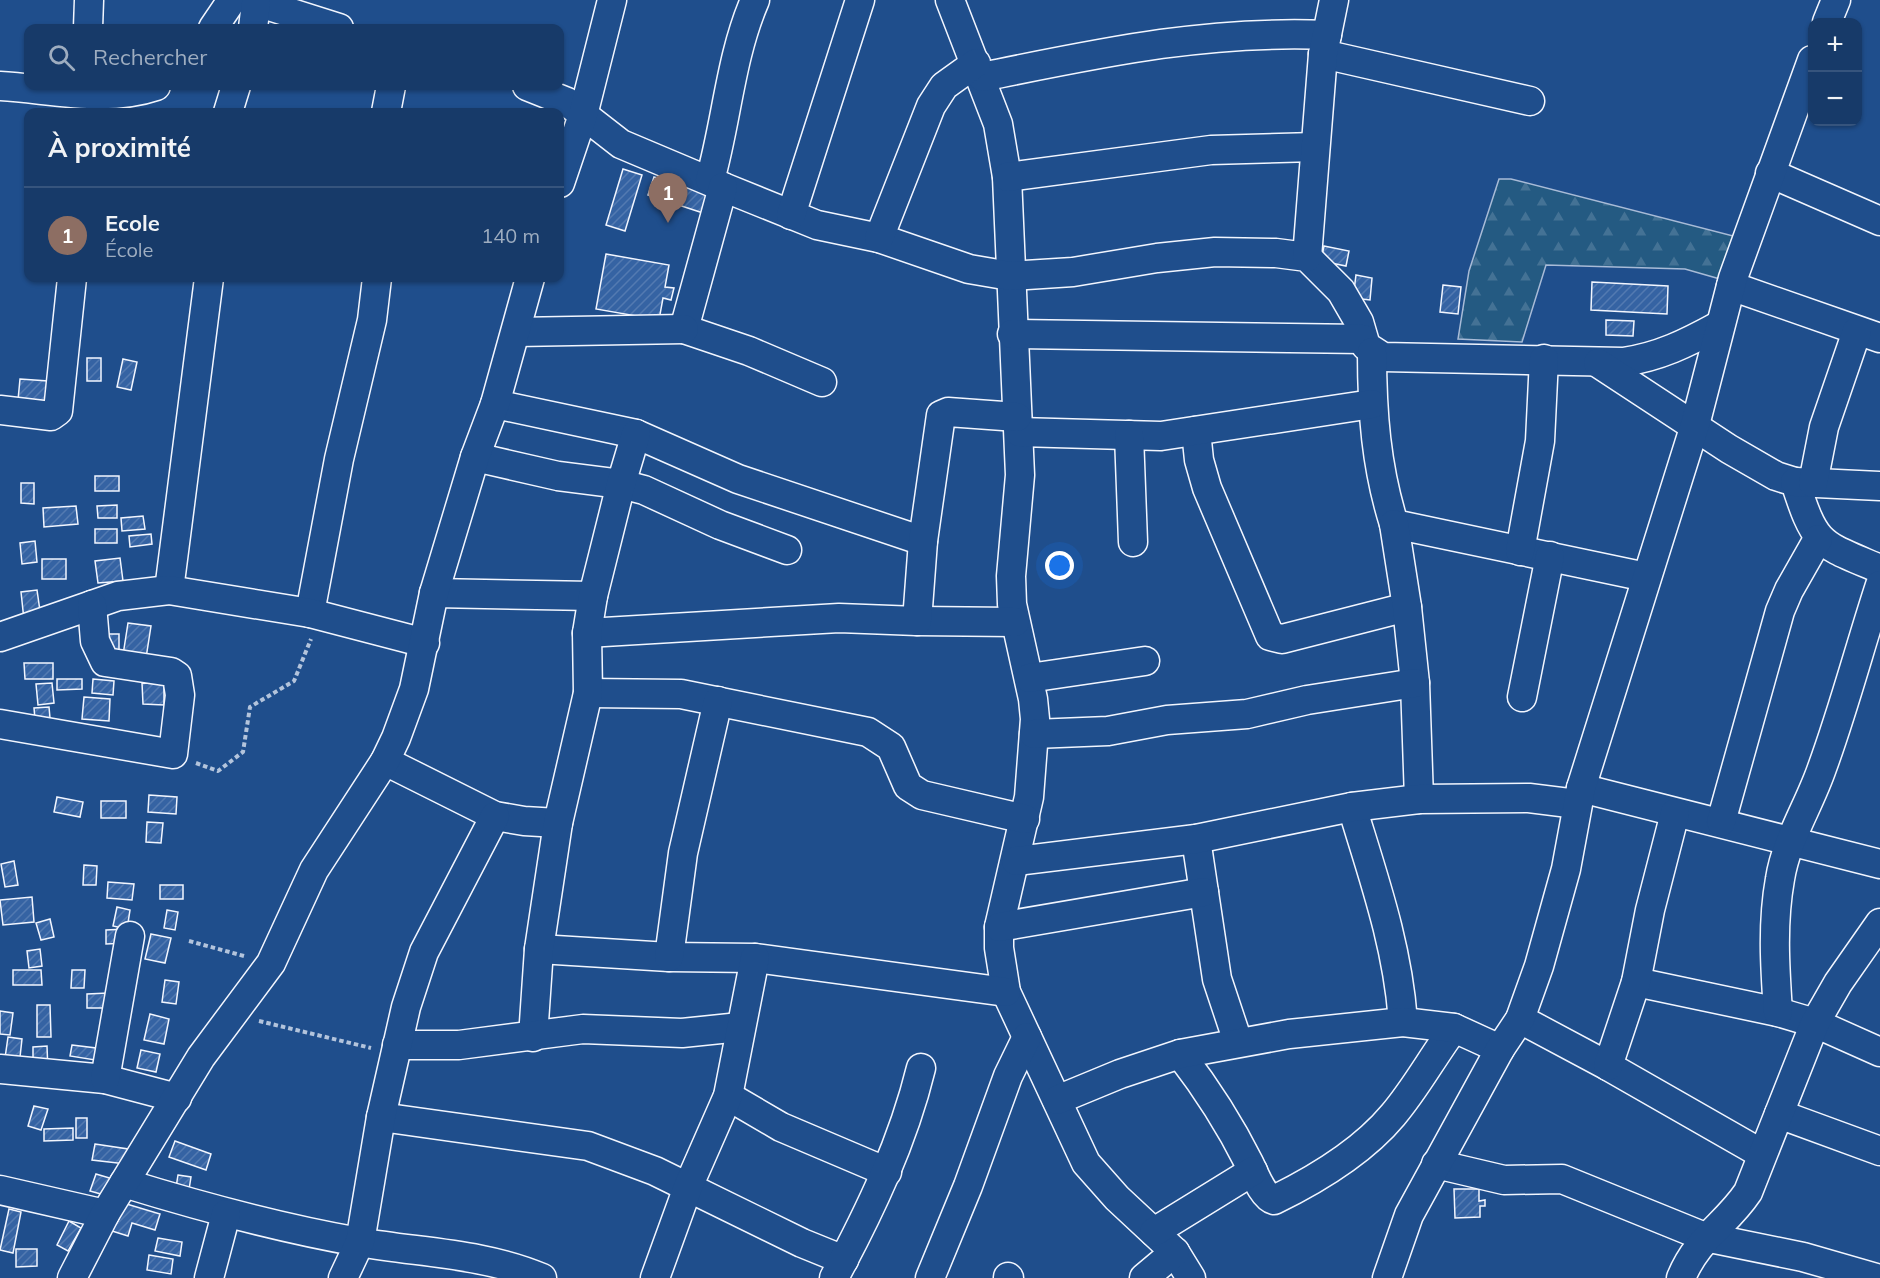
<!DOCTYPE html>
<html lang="fr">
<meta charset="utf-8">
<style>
body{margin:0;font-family:Mulish,sans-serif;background:#20416f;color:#f1f3f6}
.controls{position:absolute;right:18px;top:18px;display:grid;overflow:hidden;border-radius:12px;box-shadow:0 2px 4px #0004}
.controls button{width:54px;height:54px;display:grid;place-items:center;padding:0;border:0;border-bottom:2px solid #36547d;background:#173a69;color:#f1f3f6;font:30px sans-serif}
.you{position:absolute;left:1060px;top:566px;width:21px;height:21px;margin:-15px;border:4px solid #fff;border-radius:50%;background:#1a73e8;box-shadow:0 0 0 9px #1a73e833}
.badge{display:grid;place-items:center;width:39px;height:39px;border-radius:50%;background:#e69b98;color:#fff;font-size:20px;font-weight:700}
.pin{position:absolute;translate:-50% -50px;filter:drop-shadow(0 2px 3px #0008)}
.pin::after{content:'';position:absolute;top:32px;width:21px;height:18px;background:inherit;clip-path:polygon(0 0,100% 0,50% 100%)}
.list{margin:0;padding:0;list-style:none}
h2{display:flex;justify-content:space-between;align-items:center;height:78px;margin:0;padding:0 24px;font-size:26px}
h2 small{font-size:20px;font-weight:400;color:#9eadc0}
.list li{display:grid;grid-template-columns:39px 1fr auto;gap:18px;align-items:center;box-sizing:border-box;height:96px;padding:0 24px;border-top:2px solid #36547d}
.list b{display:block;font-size:22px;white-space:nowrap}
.list p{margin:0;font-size:20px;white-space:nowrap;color:#9eadc0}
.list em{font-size:20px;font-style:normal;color:#9eadc0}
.icon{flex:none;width:33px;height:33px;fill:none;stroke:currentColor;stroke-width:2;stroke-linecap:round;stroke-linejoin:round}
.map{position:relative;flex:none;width:1880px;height:1278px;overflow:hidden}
.search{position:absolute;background:#173a69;box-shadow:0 2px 4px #0004;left:24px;top:24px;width:540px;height:66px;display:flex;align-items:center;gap:15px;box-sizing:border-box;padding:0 21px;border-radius:12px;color:#9eadc0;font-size:22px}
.panel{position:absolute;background:#173a69;box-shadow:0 2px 4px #0004;left:24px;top:108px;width:540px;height:174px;border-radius:12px}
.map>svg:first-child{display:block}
.forest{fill:url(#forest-firs);stroke:#a8bbd7;stroke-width:1.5}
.building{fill:url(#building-hatch);stroke:#f2f6ff;stroke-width:1.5}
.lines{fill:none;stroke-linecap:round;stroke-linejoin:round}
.minor-casing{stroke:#f2f6ff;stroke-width:31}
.path{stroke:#b3c4dc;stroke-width:4;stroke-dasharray:4.5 3;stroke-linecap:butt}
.minor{stroke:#1f4e8c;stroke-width:28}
</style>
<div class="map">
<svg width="1880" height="1278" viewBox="0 0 1880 1278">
<defs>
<pattern id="forest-firs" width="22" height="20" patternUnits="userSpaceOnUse" patternTransform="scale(1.5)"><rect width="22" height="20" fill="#245a82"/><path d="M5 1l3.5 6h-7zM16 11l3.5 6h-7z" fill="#447295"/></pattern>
<pattern id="building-hatch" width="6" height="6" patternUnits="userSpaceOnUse" patternTransform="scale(1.5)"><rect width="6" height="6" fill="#3563a3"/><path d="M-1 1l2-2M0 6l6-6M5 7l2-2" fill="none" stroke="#537ab1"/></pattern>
</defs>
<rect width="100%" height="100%" fill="#1f4e8c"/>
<polygon class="forest" points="1499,179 1511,179 1741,238 1727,281 1685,269 1546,265 1522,342 1458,339 1469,271"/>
<g class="building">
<polygon points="623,169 642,175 625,231 606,225"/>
<polygon points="654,177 708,194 703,213 648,195"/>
<polygon points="1324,246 1349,251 1346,266 1321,261"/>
<polygon points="606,254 669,265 665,287 674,288 671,300 663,298 659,320 596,309"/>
<polygon points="1356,275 1372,278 1370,300 1353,298"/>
<polygon points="1592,282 1668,286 1667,314 1591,310"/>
<polygon points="1443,285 1461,287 1458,314 1440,312"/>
<polygon points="1606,320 1634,321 1633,336 1606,335"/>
<rect x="87" y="358" width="14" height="23"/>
<polygon points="123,359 137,362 131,390 117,387"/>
<polygon points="20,379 48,381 46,402 18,400"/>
<rect x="95" y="476" width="24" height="15"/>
<polygon points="21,483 34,483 34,504 21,503"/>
<polygon points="117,505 117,518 98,518 97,506"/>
<polygon points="76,506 78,524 44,527 43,508"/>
<polygon points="143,516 145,529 122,531 121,518"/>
<rect x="95" y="529" width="22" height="14"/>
<polygon points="151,534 152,544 130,547 129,536"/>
<polygon points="35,541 37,562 22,564 20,543"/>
<polygon points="120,558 123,581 98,583 95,561"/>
<rect x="42" y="559" width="24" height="20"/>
<polygon points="37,590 41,618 24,620 21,592"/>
<polygon points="128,623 151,626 146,658 123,655"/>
<polygon points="99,634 119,634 119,654 100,654"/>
<polygon points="24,663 53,663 53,679 25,679"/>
<polygon points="57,679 82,679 82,689 57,690"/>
<polygon points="93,679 114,681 113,695 92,693"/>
<polygon points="52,683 54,703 38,705 36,684"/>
<polygon points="142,683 164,684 164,705 143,704"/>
<polygon points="84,697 110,699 109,721 82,719"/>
<polygon points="49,707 51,729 36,731 34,708"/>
<polygon points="149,795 177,797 176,814 148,812"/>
<polygon points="57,797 83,802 80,817 54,812"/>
<rect x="101" y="801" width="25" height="17"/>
<polygon points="147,822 163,823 161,843 146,842"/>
<polygon points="14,861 18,885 5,887 1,864"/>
<polygon points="84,865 97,866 96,885 83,885"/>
<polygon points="108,882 134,884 132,900 107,898"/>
<rect x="160" y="885" width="23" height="14"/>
<polygon points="32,897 34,922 3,925 0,900"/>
<polygon points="117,907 130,910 127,929 113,926"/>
<polygon points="167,910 178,912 175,930 164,928"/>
<polygon points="50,919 54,937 41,940 36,923"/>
<polygon points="126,929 127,943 106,944 106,930"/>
<polygon points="151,934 171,938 165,963 145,959"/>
<polygon points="40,949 42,966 29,968 27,951"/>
<polygon points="13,970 41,970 42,985 13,985"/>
<polygon points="72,970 85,970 84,988 71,988"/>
<polygon points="165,980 179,982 176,1004 162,1002"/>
<polygon points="108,993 109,1008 87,1008 87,994"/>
<polygon points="37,1005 50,1005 51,1037 37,1037"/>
<polygon points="0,1011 13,1013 10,1035 0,1034"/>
<polygon points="150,1014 169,1019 164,1044 144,1040"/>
<polygon points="8,1037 22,1039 19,1066 4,1065"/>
<polygon points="72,1045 96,1048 95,1060 70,1056"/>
<polygon points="47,1046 48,1072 33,1073 33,1047"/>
<polygon points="141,1050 160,1054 156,1072 137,1068"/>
<polygon points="34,1106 48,1109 41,1130 28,1126"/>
<rect x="76" y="1118" width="11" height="20"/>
<polygon points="73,1128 73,1140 44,1141 44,1129"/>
<polygon points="175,1141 211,1154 206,1170 169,1157"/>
<polygon points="95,1144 128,1149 126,1164 92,1160"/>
<polygon points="96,1174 113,1179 108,1196 90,1191"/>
<polygon points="178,1175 191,1177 187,1202 174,1200"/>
<polygon points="1454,1189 1479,1189 1479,1201 1485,1200 1485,1206 1480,1206 1480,1217 1455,1218"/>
<polygon points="120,1202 160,1214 155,1230 132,1223 128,1236 112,1231"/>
<polygon points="9,1209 21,1212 13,1253 0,1250"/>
<polygon points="69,1221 81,1228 68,1251 57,1245"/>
<polygon points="158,1238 182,1242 180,1256 155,1251"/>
<polygon points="16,1249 37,1249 37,1266 16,1267"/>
<polygon points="149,1255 173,1259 171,1274 147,1270"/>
</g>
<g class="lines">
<defs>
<g id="minor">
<polyline points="250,0 339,28"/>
<polyline points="950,0 998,124 1007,177 1020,475 1011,576 1012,604 1033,699 1035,719 1029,797 999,927 999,948 1006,992 1086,1163 1117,1198 1175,1252 1191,1278"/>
<polyline points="1827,22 1836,0"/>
<polyline points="88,28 89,0"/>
<polyline points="213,28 232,0"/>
<polyline points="253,28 256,3"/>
<polyline points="1323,54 1530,101"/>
<path d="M982,77C1100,53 1205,30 1327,35"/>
<path d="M0,86C51,89 106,103 156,86"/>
<path d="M527,86L567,102L621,144L723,187L817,225L879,238L969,269L1010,276L1073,272L1157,258L1215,252L1276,253L1307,257L1341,291L1359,322L1366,346L1383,357L1623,362C1659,357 1687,343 1718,326"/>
<polyline points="228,112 236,86"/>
<polyline points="386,112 391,86"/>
<polyline points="1770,173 1880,221"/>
<polyline points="1007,177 1211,150 1315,147"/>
<path d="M710,180C727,120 730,58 755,0"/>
<polyline points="560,183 583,115 612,0"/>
<polyline points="723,187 684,329 749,351 822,382"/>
<polyline points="791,215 860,0"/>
<polyline points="879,238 931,106 944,86 976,63"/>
<polyline points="1307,257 1323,54 1334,0"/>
<polyline points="1731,286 1880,338"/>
<polyline points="516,332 684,329"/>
<polyline points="1012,334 1363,339"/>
<path d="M1372,352C1372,412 1376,467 1394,524L1646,577"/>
<path d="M1598,363L1729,449L1776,476L1795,482C1816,547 1819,543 1880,569"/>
<polyline points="495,404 636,434 738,479 923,541"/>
<polyline points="0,410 51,416 58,411 72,278"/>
<polyline points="1196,431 1199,460 1207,488 1270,636 1282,639 1407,607"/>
<polyline points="1019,432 1161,436 1372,404"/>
<polyline points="1129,435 1133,542"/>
<polyline points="475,457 558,476 621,484 644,490 720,525 787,550"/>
<polyline points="1795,482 1880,486"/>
<polyline points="1813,483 1824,427 1857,331"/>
<polyline points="1394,524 1407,607 1415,683 1419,799"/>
<polyline points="1520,551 1540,441 1544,359"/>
<polyline points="169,590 209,278"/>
<polyline points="434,593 593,596"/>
<polyline points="310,613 339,459 372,320 377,278"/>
<polyline points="917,621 1015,622"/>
<polyline points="587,633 839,618 917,621 923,541 941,415 948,412 1017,417"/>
<polyline points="0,637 118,596 169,590 310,613 425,643"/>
<polyline points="1029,678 1145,661"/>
<polyline points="588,693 681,694 868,732 891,747 908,786 922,795 1025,819"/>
<polyline points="1522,697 1550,556"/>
<polyline points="0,724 173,754 180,695 177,676 171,672 105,662 95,641 92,605"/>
<polyline points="1034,734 1108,731 1167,720 1247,714 1307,700 1415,683"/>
<polyline points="385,761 495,816 524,821 558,823"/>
<polyline points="1581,788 1880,864"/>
<path d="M1352,807C1374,879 1398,947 1403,1022"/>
<polyline points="1721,822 1780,611 1789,590 1818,539"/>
<polyline points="1196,839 1217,979 1238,1042"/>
<polyline points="1016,861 1196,839 1352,807 1419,799 1529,798 1577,804"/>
<polyline points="999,927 1204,892"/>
<polyline points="539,949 669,957 755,958 1006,992"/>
<polyline points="669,957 683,853 718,701"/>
<polyline points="1636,982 1778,1012 1815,1023 1880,1052"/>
<path d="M1778,1012C1775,968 1772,923 1780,879C1786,840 1809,806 1822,768C1844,708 1860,646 1880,585"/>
<polyline points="1520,1019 1608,1066 1762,1154"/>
<polyline points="533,1037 539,949 558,823 588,693 587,633 593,596 621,484 636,434"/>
<polyline points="397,1045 459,1045 583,1029 682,1033 740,1027"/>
<path d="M1180,1054C1207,1089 1229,1123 1249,1163C1254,1173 1263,1197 1274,1200C1317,1179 1363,1151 1393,1115C1416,1088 1433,1056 1454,1028"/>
<polyline points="1608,1066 1636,982 1650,910 1675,813"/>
<polyline points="0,1069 105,1079 177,1098"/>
<polyline points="105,1079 130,936"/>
<polyline points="728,1096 781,1127 887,1172"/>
<polyline points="1057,1100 1120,1074 1180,1054 1289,1034 1403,1022 1454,1028 1500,1049"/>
<polyline points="1779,1114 1880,1151"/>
<polyline points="381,1117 588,1146 655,1171 802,1243 844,1260"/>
<polyline points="1436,1164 1504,1180 1562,1179 1705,1237 1803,1257 1876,1278"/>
<path d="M124,1183C202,1207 279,1228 359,1242C421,1253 483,1253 542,1278"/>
<polyline points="0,1190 105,1214"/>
<polyline points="1154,1232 1253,1171"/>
<polyline points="1008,1277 1009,1278"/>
<polyline points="72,1278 105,1214 201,1057 271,963 314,870 385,761 396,738 414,689 434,593 475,457 495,404 530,278"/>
<polyline points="209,1278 226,1214"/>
<polyline points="343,1278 360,1242 381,1117 406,1007 424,952 495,816"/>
<polyline points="655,1278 688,1187 728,1096 755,958"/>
<path d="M834,1278C870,1211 903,1142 921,1068"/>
<polyline points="930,1278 968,1186 1008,1076 1027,1037"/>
<polyline points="1144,1278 1175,1252"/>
<polyline points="1387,1278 1409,1215 1500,1049 1520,1019 1539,966 1566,869 1581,788 1695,425 1733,278 1812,60"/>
<path d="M1681,1278C1698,1237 1725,1226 1748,1192L1815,1023L1838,983L1880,923"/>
</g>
</defs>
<use href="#minor" class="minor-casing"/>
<g class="path">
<polyline points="196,763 218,771 243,752 250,707 294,681 311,639"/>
<polyline points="189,941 244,956"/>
<polyline points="259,1021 371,1048"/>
</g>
<use href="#minor" class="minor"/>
</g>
</svg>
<div class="controls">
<button>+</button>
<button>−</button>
</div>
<div class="you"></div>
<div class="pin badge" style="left:668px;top:223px;background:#8d6e63">1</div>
<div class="search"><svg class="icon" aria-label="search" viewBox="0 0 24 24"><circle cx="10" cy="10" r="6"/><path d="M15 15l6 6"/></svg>Rechercher</div>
<section class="panel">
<h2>À proximité<small></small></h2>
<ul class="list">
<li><span class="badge" style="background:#8d6e63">1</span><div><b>Ecole</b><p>École</p></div><em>140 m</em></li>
</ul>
</section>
</div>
